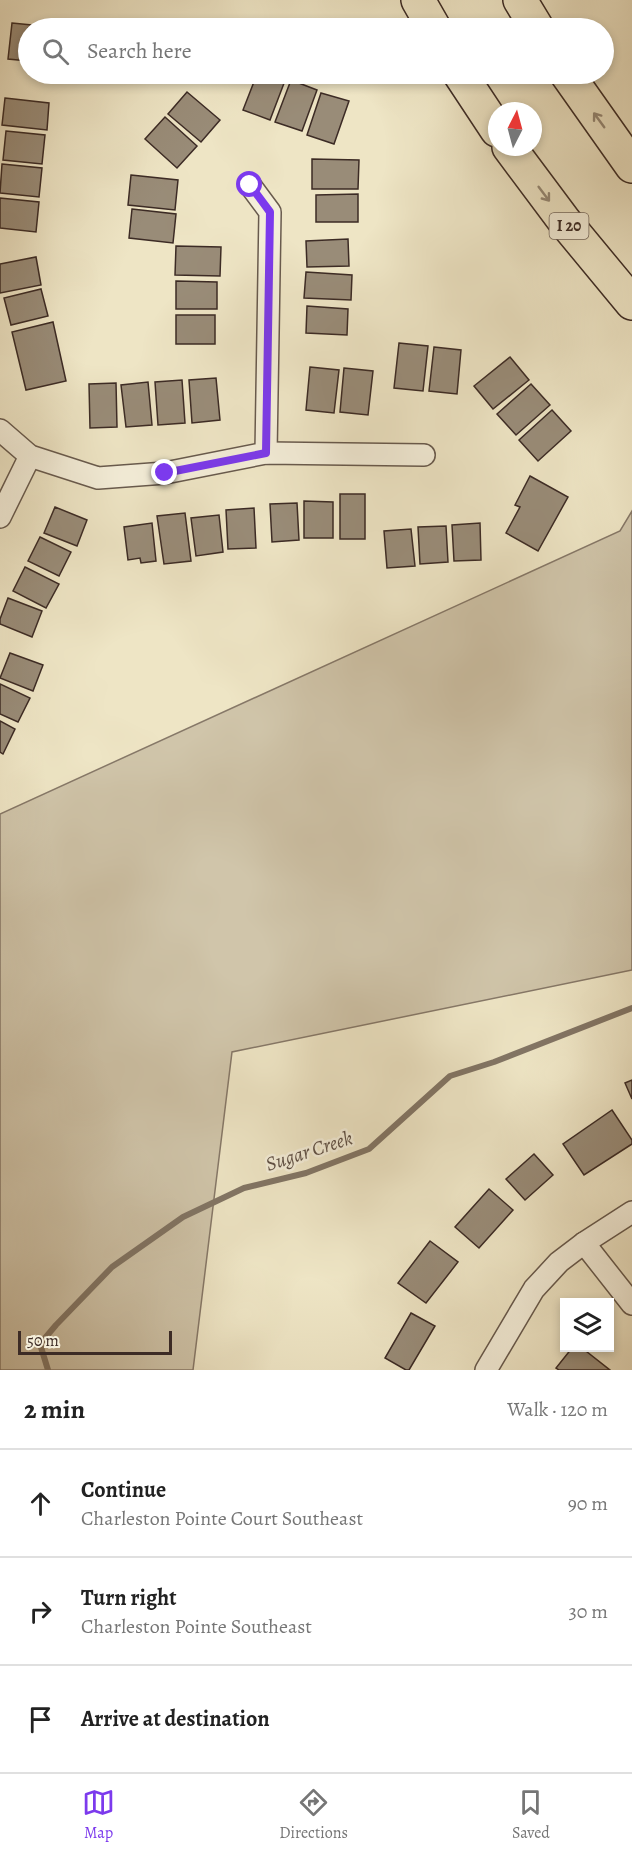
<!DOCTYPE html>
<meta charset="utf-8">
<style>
body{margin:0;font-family:Alegreya,serif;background:#f6f6f6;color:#222}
.controls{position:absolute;right:18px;bottom:18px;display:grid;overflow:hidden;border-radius:0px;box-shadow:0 3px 9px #0003}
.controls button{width:54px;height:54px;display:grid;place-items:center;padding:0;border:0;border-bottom:2px solid #e0e0e0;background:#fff;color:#222;font:30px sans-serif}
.compass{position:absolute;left:488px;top:102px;width:54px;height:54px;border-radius:50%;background:#fff;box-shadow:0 3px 9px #0003;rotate:6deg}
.scale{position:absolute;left:18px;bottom:15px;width:154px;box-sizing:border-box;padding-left:6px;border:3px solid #3c2b25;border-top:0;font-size:16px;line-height:21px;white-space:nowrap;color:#3c2b25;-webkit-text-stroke:4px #f4eed9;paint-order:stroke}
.stop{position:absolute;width:18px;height:18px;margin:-14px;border:4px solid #7c3aed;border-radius:50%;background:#fff}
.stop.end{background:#7c3aed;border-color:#fff;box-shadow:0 2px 6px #0008}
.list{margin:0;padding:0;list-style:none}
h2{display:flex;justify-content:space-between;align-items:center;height:78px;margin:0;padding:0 24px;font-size:26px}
h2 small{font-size:20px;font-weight:400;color:#767676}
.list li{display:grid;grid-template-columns:39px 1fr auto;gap:18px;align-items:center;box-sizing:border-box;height:108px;padding:0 24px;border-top:2px solid #e0e0e0}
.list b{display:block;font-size:22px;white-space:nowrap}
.list p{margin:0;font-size:20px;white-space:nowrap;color:#767676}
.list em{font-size:20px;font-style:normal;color:#767676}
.icon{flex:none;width:33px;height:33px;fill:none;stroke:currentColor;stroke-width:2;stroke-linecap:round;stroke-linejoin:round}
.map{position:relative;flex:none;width:632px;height:1370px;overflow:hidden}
.search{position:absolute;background:#fff;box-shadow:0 3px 9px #0003;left:18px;right:18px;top:18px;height:66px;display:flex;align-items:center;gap:15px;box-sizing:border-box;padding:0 21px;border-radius:33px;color:#767676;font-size:22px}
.sheet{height:402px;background:#fff}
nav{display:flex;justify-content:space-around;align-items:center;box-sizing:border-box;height:84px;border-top:2px solid #e0e0e0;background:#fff;font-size:16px;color:#767676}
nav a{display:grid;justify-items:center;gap:3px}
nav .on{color:#7c3aed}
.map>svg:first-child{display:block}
.green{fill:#d0c5aa;stroke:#867868;stroke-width:1.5}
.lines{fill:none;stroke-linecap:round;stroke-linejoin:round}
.stream{stroke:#827565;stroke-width:6}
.building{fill:#998c78;stroke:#3c2b25;stroke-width:1.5}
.minor-casing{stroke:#685a4d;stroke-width:24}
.motorway-casing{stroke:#3c2b25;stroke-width:36}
.minor{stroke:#f4eed9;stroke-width:21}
.motorway{stroke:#eee5c5;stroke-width:33}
.oneway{stroke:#958875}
.route{stroke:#7c3aed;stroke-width:8}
.labels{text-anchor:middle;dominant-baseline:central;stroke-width:5;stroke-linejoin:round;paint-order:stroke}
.shield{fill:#f4eed9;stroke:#73665b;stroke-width:1.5}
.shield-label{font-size:16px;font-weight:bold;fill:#3c2b25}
.water-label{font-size:20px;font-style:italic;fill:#5f5045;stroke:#f4eed9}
</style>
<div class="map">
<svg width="632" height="1370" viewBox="0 0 632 1370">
<rect width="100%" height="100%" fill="#eee5c5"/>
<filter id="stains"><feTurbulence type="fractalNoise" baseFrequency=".00333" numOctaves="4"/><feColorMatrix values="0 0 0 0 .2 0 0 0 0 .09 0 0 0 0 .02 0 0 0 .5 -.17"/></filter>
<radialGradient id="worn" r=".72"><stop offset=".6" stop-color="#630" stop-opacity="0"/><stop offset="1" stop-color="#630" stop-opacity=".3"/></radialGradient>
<polygon class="green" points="632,511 632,970 232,1052 193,1370 0,1370 0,814 620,531"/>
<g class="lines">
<polyline class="stream" points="48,1370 40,1344 56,1325 112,1267 183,1217 244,1188 306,1173 369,1149 450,1076 494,1062 632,1008"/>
</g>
<g class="building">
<polygon points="12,23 62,28 28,28 28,61 8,59"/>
<polygon points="257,74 274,74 286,78 270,120 243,110"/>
<polygon points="291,80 317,90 302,131 275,122"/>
<polygon points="187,92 220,120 201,142 168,114"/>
<polygon points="321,93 349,101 334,144 307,135"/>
<polygon points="5,98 49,103 47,130 2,125"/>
<polygon points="165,117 197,146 177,168 145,139"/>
<polygon points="6,131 45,135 42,164 3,160"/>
<polygon points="312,159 359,160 358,189 312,189"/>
<polygon points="2,164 42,168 39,197 0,193"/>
<polygon points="131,175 178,180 175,210 128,205"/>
<polygon points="358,194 358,222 316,222 316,195"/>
<polygon points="0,198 39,202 36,232 0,228"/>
<polygon points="132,209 176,214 173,243 129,238"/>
<polygon points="348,239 349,266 307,267 306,241"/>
<polygon points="176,246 221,247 220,276 175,275"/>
<polygon points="36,257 41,285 0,293 0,264"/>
<polygon points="306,272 352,275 351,300 304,298"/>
<polygon points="176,281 217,282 217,309 176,309"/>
<polygon points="41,289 48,316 11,325 4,298"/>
<polygon points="307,306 348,309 347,335 306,333"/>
<rect x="176" y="315" width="39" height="29"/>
<polygon points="53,322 66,381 26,390 12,332"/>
<polygon points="399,343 428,346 423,391 394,388"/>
<polygon points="434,347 461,350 457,394 429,391"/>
<polygon points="510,357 529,380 493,409 474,386"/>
<polygon points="310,367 339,370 334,413 306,410"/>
<polygon points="344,368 373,371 368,415 340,412"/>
<polygon points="216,378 220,420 192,423 189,380"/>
<polygon points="182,380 185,423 158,425 155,382"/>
<polygon points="148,382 152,425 126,427 121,385"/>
<polygon points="116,383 117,427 90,428 89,384"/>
<polygon points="531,384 550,405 516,435 497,414"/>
<polygon points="552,410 571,431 538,461 519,440"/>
<polygon points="530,476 568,497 538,551 506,533 520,507 515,505"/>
<rect x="340" y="494" width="25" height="45"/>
<polygon points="304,501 333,502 333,538 304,538"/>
<polygon points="297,503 299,540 272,542 270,504"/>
<polygon points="55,507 87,520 77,546 44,533"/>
<polygon points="254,508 256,548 228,549 226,510"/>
<polygon points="185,513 191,561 164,564 157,516"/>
<polygon points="219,515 223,552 196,556 191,518"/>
<polygon points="152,523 156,561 141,563 140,558 128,560 124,527"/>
<polygon points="480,523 481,560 454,561 452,525"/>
<polygon points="446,526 448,562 420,564 418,527"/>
<polygon points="411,529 415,566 387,568 384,531"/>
<polygon points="40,537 71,552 59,576 28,561"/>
<polygon points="25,567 59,584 46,608 13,591"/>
<polygon points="8,598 42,611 32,637 0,624 0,619"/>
<polygon points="10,653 43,665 33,691 0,678"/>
<polygon points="0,684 30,698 18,722 0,714"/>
<polygon points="0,721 15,729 3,754 0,752"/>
<polygon points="632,1080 632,1099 625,1083"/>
<polygon points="612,1110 632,1140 632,1144 584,1175 563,1144"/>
<polygon points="534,1154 553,1175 525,1200 506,1179"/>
<polygon points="489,1189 513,1210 479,1248 455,1227"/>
<polygon points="430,1241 458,1262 426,1303 398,1283"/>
<polygon points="411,1313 435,1326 409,1370 406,1370 385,1358"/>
<polygon points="572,1348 582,1348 610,1370 559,1370 556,1368"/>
</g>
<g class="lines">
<defs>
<g id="minor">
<polyline points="250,185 270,212 266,453"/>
<polyline points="0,430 30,456 98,478 165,473 266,453 424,455"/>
<polyline points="0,517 30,456"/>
<polyline points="584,1243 632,1304"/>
<polyline points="486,1370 534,1289 559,1262 584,1243 632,1212"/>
</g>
<g id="motorway">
<polyline points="418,0 434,28"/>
<polyline points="520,0 537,28"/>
<polyline points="460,74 497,130"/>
<polyline points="567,74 632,166"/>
<polyline points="509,147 565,222 632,303"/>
</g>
</defs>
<use href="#minor" class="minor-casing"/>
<use href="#motorway" class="motorway-casing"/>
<use href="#minor" class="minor"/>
<use href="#motorway" class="motorway"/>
</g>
<defs><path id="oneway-shaft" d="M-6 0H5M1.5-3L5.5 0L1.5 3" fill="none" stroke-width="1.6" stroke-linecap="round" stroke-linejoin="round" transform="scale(1.5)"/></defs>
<g class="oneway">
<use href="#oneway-shaft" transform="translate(599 120) rotate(-126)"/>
<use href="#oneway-shaft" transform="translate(544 194) rotate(53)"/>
</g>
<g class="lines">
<polyline class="route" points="165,473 266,453 270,212 250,185"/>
</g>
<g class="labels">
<rect class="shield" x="549.5" y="213" width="39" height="26" rx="4.5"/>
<g class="shield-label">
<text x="569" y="226">I 20</text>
</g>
<g class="water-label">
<text transform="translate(309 1151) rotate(-18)">Sugar Creek</text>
</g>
</g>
<rect width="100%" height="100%" filter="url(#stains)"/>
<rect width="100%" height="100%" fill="url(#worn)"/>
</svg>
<div class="controls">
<button><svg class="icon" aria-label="layers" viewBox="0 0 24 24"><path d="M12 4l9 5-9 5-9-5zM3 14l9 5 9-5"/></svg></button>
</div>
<svg class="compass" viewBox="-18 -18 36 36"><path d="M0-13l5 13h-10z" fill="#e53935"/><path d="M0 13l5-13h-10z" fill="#767676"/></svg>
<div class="scale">50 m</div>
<div class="stop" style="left:250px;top:185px"></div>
<div class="stop end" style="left:165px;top:473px"></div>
<div class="search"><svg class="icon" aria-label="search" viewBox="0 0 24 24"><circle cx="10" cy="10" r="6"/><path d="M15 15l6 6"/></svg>Search here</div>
</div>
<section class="sheet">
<h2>2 min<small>Walk · 120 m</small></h2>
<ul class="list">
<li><svg class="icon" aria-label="ahead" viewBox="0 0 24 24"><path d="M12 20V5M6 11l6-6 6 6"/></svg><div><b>Continue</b><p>Charleston Pointe Court Southeast</p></div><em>90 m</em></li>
<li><svg class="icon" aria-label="right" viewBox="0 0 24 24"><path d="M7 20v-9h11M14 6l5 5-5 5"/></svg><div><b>Turn right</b><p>Charleston Pointe Southeast</p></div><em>30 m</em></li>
<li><svg class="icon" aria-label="arrive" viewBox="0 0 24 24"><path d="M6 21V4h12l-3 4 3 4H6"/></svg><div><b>Arrive at destination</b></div></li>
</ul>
</section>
<nav>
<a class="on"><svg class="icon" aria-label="map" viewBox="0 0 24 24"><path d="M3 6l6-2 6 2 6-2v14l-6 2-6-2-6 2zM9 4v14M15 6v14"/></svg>Map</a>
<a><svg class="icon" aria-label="directions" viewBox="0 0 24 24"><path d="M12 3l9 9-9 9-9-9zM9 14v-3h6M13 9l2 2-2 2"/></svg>Directions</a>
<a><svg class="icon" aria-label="saved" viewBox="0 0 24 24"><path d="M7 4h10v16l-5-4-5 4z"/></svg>Saved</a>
</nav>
